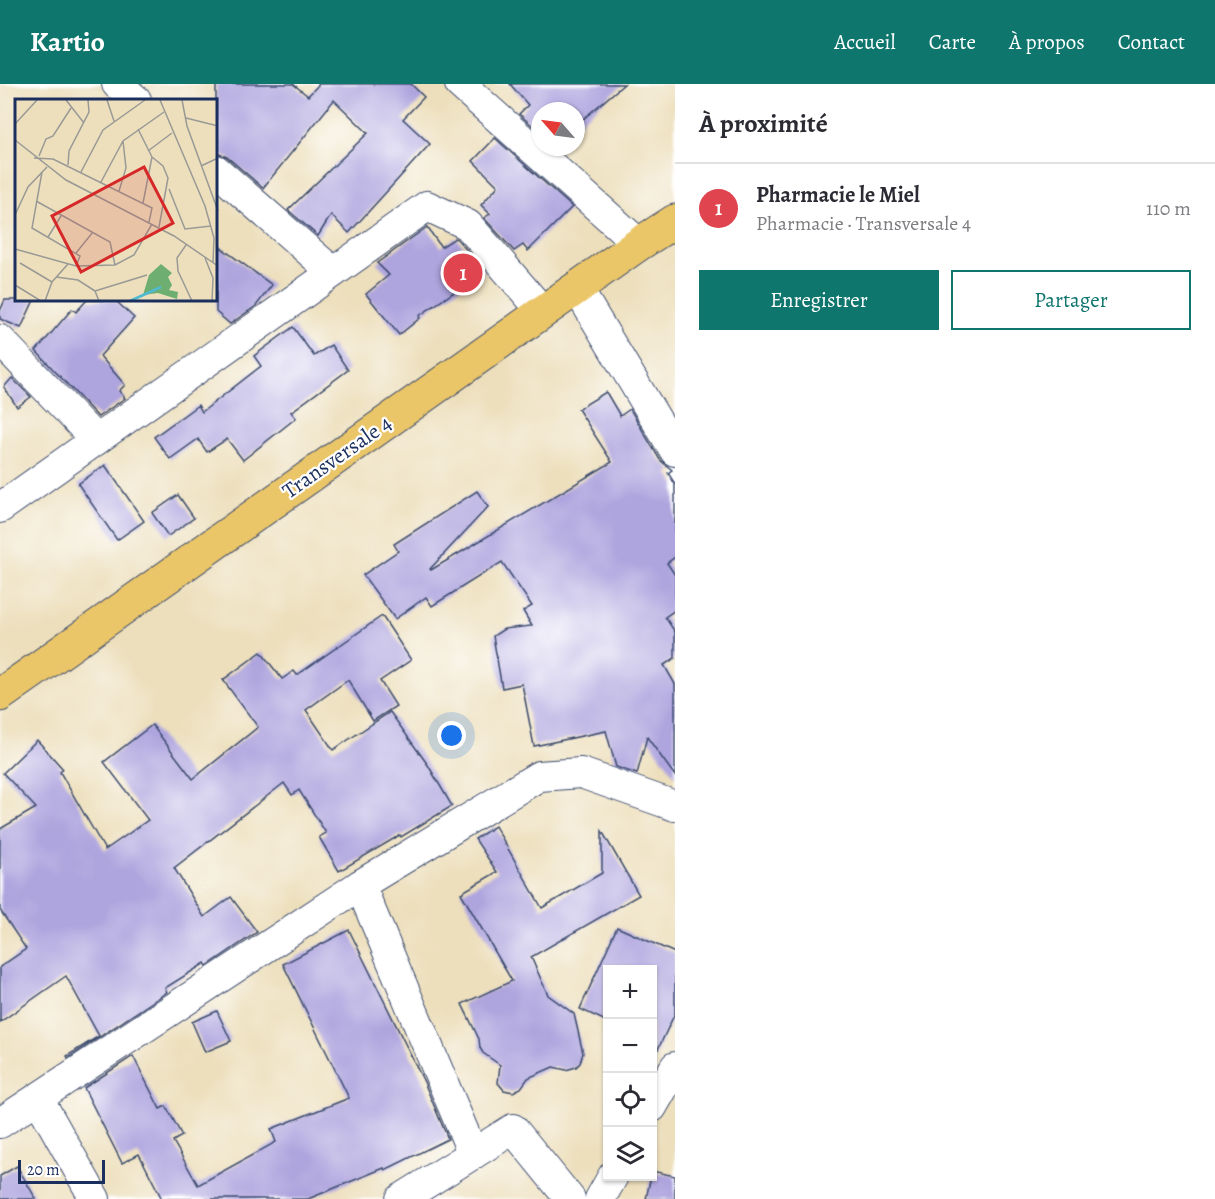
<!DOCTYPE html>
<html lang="fr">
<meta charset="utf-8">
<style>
body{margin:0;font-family:Alegreya,serif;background:#f7f7f7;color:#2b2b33}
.controls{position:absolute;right:18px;bottom:18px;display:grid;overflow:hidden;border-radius:0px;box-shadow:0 2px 4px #0004}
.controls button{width:54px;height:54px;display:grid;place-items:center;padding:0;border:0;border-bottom:2px solid #e1e1e2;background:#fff;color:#2b2b33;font:30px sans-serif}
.compass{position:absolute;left:531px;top:18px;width:54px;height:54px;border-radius:50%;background:#fff;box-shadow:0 2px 4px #0004;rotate:298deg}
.scale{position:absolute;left:18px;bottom:15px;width:87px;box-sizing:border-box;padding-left:6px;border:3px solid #1b2f5e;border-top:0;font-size:16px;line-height:21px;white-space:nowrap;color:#1b2f5e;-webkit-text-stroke:4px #fff;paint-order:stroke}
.you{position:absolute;left:452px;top:652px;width:21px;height:21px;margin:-15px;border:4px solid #fff;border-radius:50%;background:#1a73e8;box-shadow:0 0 0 9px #1a73e833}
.badge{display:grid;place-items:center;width:39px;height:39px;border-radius:50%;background:#0f766e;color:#fff;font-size:20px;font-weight:700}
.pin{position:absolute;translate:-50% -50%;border:3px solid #fff;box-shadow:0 2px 6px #0006}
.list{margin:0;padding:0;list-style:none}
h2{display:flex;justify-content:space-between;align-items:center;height:78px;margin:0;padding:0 24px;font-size:26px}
h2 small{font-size:20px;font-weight:400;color:#7c7c81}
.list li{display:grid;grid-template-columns:39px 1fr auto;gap:18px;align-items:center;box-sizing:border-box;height:90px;padding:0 24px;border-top:2px solid #e1e1e2}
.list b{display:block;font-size:22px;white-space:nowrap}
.list p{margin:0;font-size:20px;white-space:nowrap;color:#7c7c81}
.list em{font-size:20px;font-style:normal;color:#7c7c81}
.actions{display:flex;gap:12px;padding:18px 24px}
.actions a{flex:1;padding:14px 0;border:2px solid #0f766e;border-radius:0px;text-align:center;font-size:21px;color:#0f766e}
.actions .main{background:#0f766e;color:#fff}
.icon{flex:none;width:33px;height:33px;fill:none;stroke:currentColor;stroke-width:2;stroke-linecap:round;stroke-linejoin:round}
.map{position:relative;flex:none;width:675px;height:1115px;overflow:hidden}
header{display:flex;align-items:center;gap:36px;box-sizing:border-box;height:84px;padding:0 30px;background:#0f766e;color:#fff}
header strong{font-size:28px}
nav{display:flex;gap:33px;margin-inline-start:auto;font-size:21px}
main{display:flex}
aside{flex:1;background:#fff}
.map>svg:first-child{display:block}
.building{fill:#aea4de}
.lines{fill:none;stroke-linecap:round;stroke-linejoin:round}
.minor-casing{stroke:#3a496c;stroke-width:32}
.major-casing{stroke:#3a496c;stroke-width:35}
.minor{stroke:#fff;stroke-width:30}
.major{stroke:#ebc669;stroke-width:33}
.labels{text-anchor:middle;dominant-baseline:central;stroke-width:4.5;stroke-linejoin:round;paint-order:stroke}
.street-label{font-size:22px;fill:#1b2f5e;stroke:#fff}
.inset-river{fill:none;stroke:#51b9cf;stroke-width:3}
.inset-road{fill:none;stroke:#999996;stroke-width:1.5}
.view{fill:#d62828;fill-opacity:0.15;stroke:#d62828;stroke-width:3}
.inset-edge{fill:none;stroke:#1b2f5e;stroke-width:3}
</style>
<header>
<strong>Kartio</strong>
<nav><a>Accueil</a><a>Carte</a><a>À propos</a><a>Contact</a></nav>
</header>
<main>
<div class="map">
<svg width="675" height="1115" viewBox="0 0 675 1115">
<rect width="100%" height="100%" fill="#fff"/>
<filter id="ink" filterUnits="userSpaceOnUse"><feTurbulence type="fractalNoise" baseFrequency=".0167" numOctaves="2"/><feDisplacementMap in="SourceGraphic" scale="12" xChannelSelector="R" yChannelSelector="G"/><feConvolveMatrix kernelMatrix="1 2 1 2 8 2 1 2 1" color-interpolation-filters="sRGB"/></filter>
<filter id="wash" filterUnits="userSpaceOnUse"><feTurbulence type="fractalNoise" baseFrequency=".008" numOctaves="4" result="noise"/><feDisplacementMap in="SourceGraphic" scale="24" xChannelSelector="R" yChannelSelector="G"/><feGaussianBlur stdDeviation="1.35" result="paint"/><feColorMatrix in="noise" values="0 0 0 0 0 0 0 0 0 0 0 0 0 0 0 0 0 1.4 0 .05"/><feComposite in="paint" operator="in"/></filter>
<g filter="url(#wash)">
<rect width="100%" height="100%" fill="#eddfbc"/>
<g id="blocks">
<g class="building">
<polygon points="216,0 293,0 308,12 319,0 411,0 424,13 403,35 430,60 349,149 331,131 318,152 288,126 368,49 334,16 263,104 227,73 216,69"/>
<polygon points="510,0 624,0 576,41 576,27 540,27 540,48 519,30 528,21"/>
<polygon points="495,54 572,123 528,167 523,161 514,167 484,134 490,130 481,121 498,102 473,77"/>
<polygon points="427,143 441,163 455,154 457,155 485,187 419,232 420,234 399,251 366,210 389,191 377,179"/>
<polygon points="216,160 272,201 256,222 230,240 216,228"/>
<polygon points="5,216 34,216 21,244 0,235 0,227"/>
<polygon points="87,216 115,216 134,234 100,272 125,301 119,307 125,314 98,333 36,267 72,225 76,228"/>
<polygon points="293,243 314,272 331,261 348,286 291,328 296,334 243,376 227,355 207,368 198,355 170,375 154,353 198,321 202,328 261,282 254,272"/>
<polygon points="12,294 31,313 17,323 4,303"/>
<polygon points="606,308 620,332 630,325 660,376 672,386 668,389 675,400 675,473 667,479 675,491 675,526 665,533 675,548 675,574 664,581 675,600 675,692 647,653 637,690 616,683 606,647 534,662 522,600 502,604 493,552 504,545 532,542 523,527 532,522 502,478 432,522 426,513 395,535 363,491 398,467 394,460 477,407 488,423 430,485 431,486 612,378 578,325"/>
<polygon points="105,381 144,437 117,456 78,400"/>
<polygon points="178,411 194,434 168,452 152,429"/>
<polygon points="382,532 411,576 380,597 396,622 373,637 348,596 306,626 333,666 390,628 428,681 452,722 401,753 400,751 339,787 319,753 326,749 299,706 292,711 284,699 174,784 204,833 231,813 257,848 207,882 205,879 165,904 167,908 68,974 67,972 99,952 66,892 0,938 0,883 26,865 0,826 0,745 36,724 3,689 37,656 63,685 60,688 105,766 148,736 104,678 152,641 193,695 258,643 223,596 261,568 282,595 294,587 297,591"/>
<polygon points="495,742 542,824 602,789 602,747 639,811 531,873 548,911 574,930 583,969 580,979 576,983 566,986 553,983 528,994 521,1004 513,1008 504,1006 498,999 500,981 483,969 480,964 479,955 462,920 512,897 461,809 497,788 475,755"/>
<polygon points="617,843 675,869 675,929 652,978 652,885 608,885 608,938 580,925"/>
<polygon points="349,846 424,998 448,1055 385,1086 384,1084 308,1115 162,1115 139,1070 122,1079 84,1004 133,972 160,1025 166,1022 182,1052 173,1057 198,1101 276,1058 271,1045 349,1014 283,880"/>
<polygon points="217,927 231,957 205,968 192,938"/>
<polygon points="17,1082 36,1115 0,1115 0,1092"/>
<polygon points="652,1087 675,1092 675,1115 646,1115"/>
</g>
</g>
</g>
<g filter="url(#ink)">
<use href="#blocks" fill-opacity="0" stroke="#3a496c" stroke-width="1.5"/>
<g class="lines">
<defs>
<g id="minor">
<polyline points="117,0 136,16"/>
<polyline points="460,0 639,160"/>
<polyline points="216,86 333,188"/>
<polyline points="577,204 675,367"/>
<polyline points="0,256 96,356"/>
<polyline points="0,424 427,122 468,141 543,228"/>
<polyline points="360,801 473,1070"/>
<polyline points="38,1014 95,1115"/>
<polyline points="652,1023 675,983"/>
<polyline points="0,1039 360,801 539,692 581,689 675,722"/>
<polyline points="401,1115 513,1045 570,1115"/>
<polyline points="600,1115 613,1092"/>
</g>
<polyline id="major" points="0,611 639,160 675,137"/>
</defs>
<use href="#minor" class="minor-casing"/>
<use href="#major" class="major-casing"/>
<use href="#minor" class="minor"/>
<use href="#major" class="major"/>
</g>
</g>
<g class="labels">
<g class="street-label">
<text transform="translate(337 373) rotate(-35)">Transversale 4</text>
</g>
</g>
<g transform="translate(15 15)">
<rect width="202" height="202" fill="#eddfbc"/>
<path d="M146,165L157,174L153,178L157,186L154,191L163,193L162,200L143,194L128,196L134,176Z" fill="#6eaf71"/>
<path class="inset-river" d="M115,202L146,188"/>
<path class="inset-road" d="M51,1L69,24M92,1L99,22M145,1L190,107L199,139L198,163M167,1L172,27L203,112M171,19L203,27M0,25L22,1M123,30L137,58L128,104M0,41L51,81L159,137L203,167M133,52L157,34M24,57L31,40L38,37L56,9M137,58L148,67L153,79L144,128M19,59L38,60L137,109L134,123M53,66L54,52L74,13L73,1M186,67L203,59M27,73L17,129L65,157L61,167M66,73L88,31L130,1M86,83L108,42L149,13M154,90L170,130L196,127M104,92L111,69L108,42M21,102L95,143L100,166M0,116L13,88L32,68M33,138L46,117M171,146L162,159L163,172L177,202M0,150L61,167L100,166L119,156L137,125M61,154L78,133M190,159L198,179L197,202M5,164L37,183M41,178L63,181L80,192M0,186L26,202M30,202L37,183L53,165M84,202L80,192L132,176"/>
<path class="view" d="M129,68L158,124L66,173L37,117Z"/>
<rect width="202" height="202" class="inset-edge"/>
</g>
</svg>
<div class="controls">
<button>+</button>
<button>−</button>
<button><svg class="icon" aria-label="locate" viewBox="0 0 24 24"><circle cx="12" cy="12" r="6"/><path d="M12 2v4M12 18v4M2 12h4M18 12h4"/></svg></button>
<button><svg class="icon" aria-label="layers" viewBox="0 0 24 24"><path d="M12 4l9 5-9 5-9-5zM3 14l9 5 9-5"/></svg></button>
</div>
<svg class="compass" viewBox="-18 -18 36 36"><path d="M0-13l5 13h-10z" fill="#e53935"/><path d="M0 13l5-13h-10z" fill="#7c7c81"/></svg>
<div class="scale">20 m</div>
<div class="you"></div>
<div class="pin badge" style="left:463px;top:189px;background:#e0444e">1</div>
</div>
<aside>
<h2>À proximité<small></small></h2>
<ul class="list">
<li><span class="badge" style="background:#e0444e">1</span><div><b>Pharmacie le Miel</b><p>Pharmacie · Transversale 4</p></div><em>110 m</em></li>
</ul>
<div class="actions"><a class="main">Enregistrer</a><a>Partager</a></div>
</aside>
</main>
